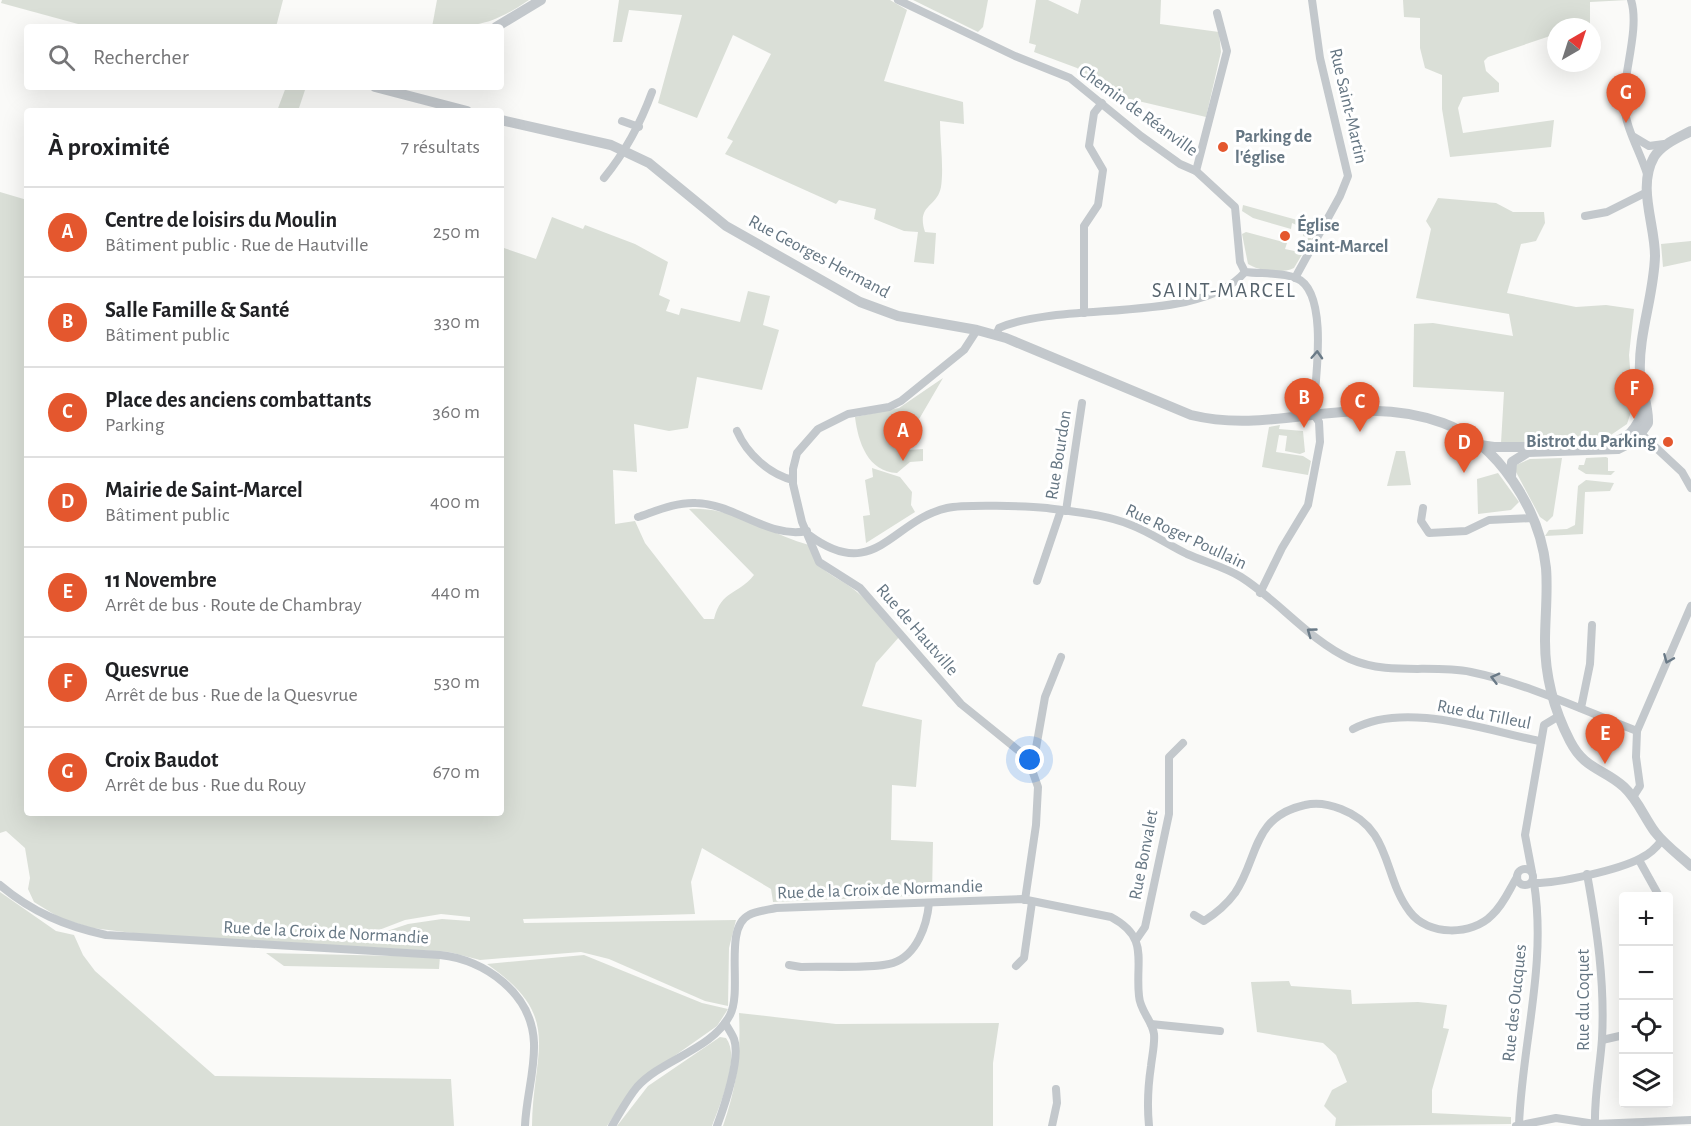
<!DOCTYPE html>
<html lang="fr">
<meta charset="utf-8">
<style>
body{margin:0;font-family:"Alegreya Sans",sans-serif;background:#f6f6f6;color:#202124}
.controls{position:absolute;right:18px;bottom:18px;display:grid;overflow:hidden;border-radius:6px;box-shadow:0 6px 24px #0002}
.controls button{width:54px;height:54px;display:grid;place-items:center;padding:0;border:0;border-bottom:2px solid #e0e0e0;background:#fff;color:#202124;font:30px sans-serif}
.compass{position:absolute;left:1547px;top:18px;width:54px;height:54px;border-radius:50%;background:#fff;box-shadow:0 6px 24px #0002;rotate:39deg}
.you{position:absolute;left:1030px;top:760px;width:21px;height:21px;margin:-15px;border:4px solid #fff;border-radius:50%;background:#1a73e8;box-shadow:0 0 0 9px #1a73e833}
.badge{display:grid;place-items:center;width:39px;height:39px;border-radius:50%;background:#e4572e;color:#fff;font-size:20px;font-weight:700}
.pin{position:absolute;translate:-50% -50px;filter:drop-shadow(0 2px 3px #0008)}
.pin::after{content:'';position:absolute;top:32px;width:21px;height:18px;background:inherit;clip-path:polygon(0 0,100% 0,50% 100%)}
.list{margin:0;padding:0;list-style:none}
h2{display:flex;justify-content:space-between;align-items:center;height:78px;margin:0;padding:0 24px;font-size:26px}
h2 small{font-size:20px;font-weight:400;color:#757577}
.list li{display:grid;grid-template-columns:39px 1fr auto;gap:18px;align-items:center;box-sizing:border-box;height:90px;padding:0 24px;border-top:2px solid #e0e0e0}
.list b{display:block;font-size:22px;white-space:nowrap}
.list p{margin:0;font-size:20px;white-space:nowrap;color:#757577}
.list em{font-size:20px;font-style:normal;color:#757577}
.icon{flex:none;width:33px;height:33px;fill:none;stroke:currentColor;stroke-width:2;stroke-linecap:round;stroke-linejoin:round}
.map{position:relative;flex:none;width:1691px;height:1126px;overflow:hidden}
.search{position:absolute;background:#fff;box-shadow:0 6px 24px #0002;left:24px;top:24px;width:480px;height:66px;display:flex;align-items:center;gap:15px;box-sizing:border-box;padding:0 21px;border-radius:6px;color:#757577;font-size:22px}
.panel{position:absolute;background:#fff;box-shadow:0 6px 24px #0002;left:24px;top:108px;width:480px;height:708px;border-radius:6px}
.map>svg:first-child{display:block}
.green{fill:#dadfd7;fill-rule:evenodd}
.lines{fill:none;stroke-linecap:round;stroke-linejoin:round}
.minor{stroke:#c3c8cc;stroke-width:8}
.tertiary{stroke:#c3c8cc;stroke-width:10}
.oneway{stroke:#6a7a87}
.poi-dot{fill:#e4572e;stroke:#fff;stroke-width:2}
.labels{text-anchor:middle;dominant-baseline:central;stroke-width:6;stroke-linejoin:round;paint-order:stroke}
.street-label{font-size:18px;fill:#657683;stroke:#fff}
.poi-label{font-size:18px;font-weight:bold;fill:#657683;stroke:#fff;text-anchor:start}
.quarter-label{font-size:21px;letter-spacing:1.5px;fill:#57646e;stroke:#fff}
</style>
<div class="map">
<svg width="1691" height="1126" viewBox="0 0 1691 1126">
<rect width="100%" height="100%" fill="#fafaf8"/>
<g class="green">
<polygon points="2,0 283,0 276,27 89,27 1,3"/>
<path d="M437,0H529C492,25 477,27 432,27Z"/>
<path d="M619,0H890L907,10L884,81L963,102L964,124L940,121C940,142 944,167 941,187C937,208 916,204 925,232L936,233L934,264L914,262L918,232L904,231L874,219L876,209L839,200L836,204L725,154L733,141L727,138L771,54L733,35L697,118L658,103L682,15L629,10L622,42H613Z"/>
<polygon points="913,0 988,0 983,27 978,32"/>
<polygon points="1036,0 1048,0 1078,14 1081,0 1161,0 1160,24 1219,32 1221,52 1206,117 1117,96 1077,68 1034,52 1036,45 1029,43"/>
<polygon points="1403,0 1628,0 1590,2 1590,27 1556,27 1556,34 1488,57 1484,61 1486,71 1499,83 1499,92 1463,97 1458,108 1463,133 1554,120 1551,147 1450,157 1442,109 1442,75 1425,68 1420,48 1420,18 1404,17"/>
<polygon points="286,87 306,87 298,111 277,111"/>
<path d="M0,192L27,200V813H501V247L536,259L552,217L583,229L585,225L635,244L668,262L659,295L670,300L666,311L679,315L681,308L740,322L748,291L770,296L763,325L779,330L762,390L697,377L688,428L669,431L634,424L637,472L613,470L615,524L635,521L645,543L704,619H714C722,589 737,596 754,575L689,509C733,506 768,534 809,545C818,575 836,574 857,592C872,605 886,621 900,636L876,663L862,706L922,720L916,787L892,785L891,840L933,842L932,895L773,902L771,889L702,848L691,882L695,914L523,919L524,923L736,920L729,948L728,1006L705,1001L609,959L581,952L480,960L449,952L141,934L92,928L60,918L34,902L28,889L30,878L25,848L6,831L0,833ZM441,914L470,917V921L442,919L408,924L381,933L379,930L405,920Z"/>
<polygon points="1438,198 1496,203 1513,212 1544,212 1545,223 1536,241 1521,244 1507,293 1576,307 1606,305 1634,309 1629,355 1633,406 1627,424 1605,439 1501,443 1504,392 1413,387 1414,324 1433,323 1513,336 1509,314 1416,298 1431,229 1426,221"/>
<path d="M1243,205L1319,226L1294,268C1282,274 1259,271 1248,264L1242,234L1246,232L1287,243L1285,249L1299,252L1301,245L1306,246L1308,237L1303,236L1305,229L1292,223L1291,229L1253,218L1242,211Z"/>
<polygon points="1691,241 1691,261 1663,267 1661,244"/>
<path d="M943,378L904,445L909,450L923,449V461L910,462L897,473C868,472 858,442 855,417L899,408Z"/>
<polygon points="1280,425 1279,429 1303,431 1305,452 1300,454 1285,451 1287,436 1279,435 1276,452 1303,456 1311,461 1308,475 1262,467 1269,427"/>
<polygon points="1396,451 1405,451 1411,485 1387,486"/>
<polygon points="1606,457 1608,458 1608,471 1615,471 1611,475 1586,474 1578,469 1579,465 1584,465 1586,458"/>
<polygon points="1562,458 1553,516 1547,522 1540,517 1516,472 1516,465 1530,459"/>
<polygon points="872,468 900,477 912,492 911,505 915,512 866,543 863,516 870,515 865,480 873,477"/>
<polygon points="1498,473 1519,502 1511,510 1478,514 1477,479"/>
<polygon points="1586,480 1614,483 1610,491 1585,492 1583,534 1545,536 1549,530 1567,529 1575,525 1578,486"/>
<polygon points="0,892 56,931 74,935 83,955 95,971 215,1076 451,1079 454,1126 0,1126"/>
<polygon points="266,953 440,957 439,969 284,966"/>
<path d="M584,955L702,1003L728,1009L717,1026L636,1083L607,1126H532C533,1049 564,1017 487,964Z"/>
<polygon points="1289,981 1291,986 1351,990 1352,1004 1418,1002 1447,1005 1443,1028 1449,1029 1432,1090 1432,1113 1511,1117 1511,1124 1335,1126 1336,1118 1324,1106 1332,1090 1347,1082 1336,1055 1323,1043 1257,1032 1251,982"/>
<path d="M739,1013L836,1024L999,1023L993,1063V1126H723C737,1085 741,1056 739,1013Z"/>
<path d="M720,1037L726,1038C741,1058 720,1104 712,1126H617L648,1086Z"/>
</g>
<g class="lines">
<g class="minor">
<path d="M898,0L1015,56L1070,78L1141,136L1180,164L1196,171L1235,207L1240,262L1245,272C1261,274 1281,272 1296,278C1330,291 1315,384 1313,413L1319,422L1320,442L1308,505L1282,548L1260,593"/>
<path d="M1631,0C1640,28 1623,74 1624,103C1625,128 1640,151 1647,174"/>
<polyline points="622,121 639,127"/>
<polyline points="1634,137 1649,146 1664,144"/>
<polyline points="1196,171 1227,51 1217,13"/>
<path d="M604,178C626,151 640,125 652,92"/>
<polyline points="1585,216 1607,212 1647,192"/>
<polyline points="1295,278 1340,196 1348,176 1320,58 1312,0"/>
<polyline points="1084,313 1084,226 1098,205 1103,170 1089,146 1094,113 1102,103"/>
<polyline points="977,330 964,350 901,401 889,407 848,414 818,429 797,453 793,469 793,484 802,522 819,562 860,588 961,704 1024,755 1032,770 1038,787 1036,825 1025,900"/>
<path d="M996,335L999,328C1064,300 1200,325 1245,272"/>
<polyline points="1637,430 1682,472 1691,488"/>
<path d="M737,431C747,454 769,474 793,480"/>
<polyline points="1423,508 1421,521 1429,533 1466,531 1489,520 1533,518"/>
<polyline points="1066,511 1082,403"/>
<path d="M638,517C656,511 676,502 696,503C735,504 769,539 807,531"/>
<path d="M809,535C875,584 892,520 947,508C964,504 1028,506 1047,508C1074,512 1104,514 1131,525C1150,532 1168,545 1187,554C1205,562 1225,567 1241,577C1279,601 1309,640 1350,659C1389,676 1431,664 1471,672C1529,684 1582,710 1637,731"/>
<polyline points="1037,581 1061,510"/>
<polyline points="1581,708 1590,664 1592,625"/>
<path d="M1353,729C1405,701 1485,730 1539,741"/>
<polyline points="1025,759 1036,748 1045,697 1061,657"/>
<polyline points="1633,797 1640,786 1636,757 1637,731 1691,606"/>
<polyline points="1639,860 1659,896"/>
<circle cx="1525" cy="877" r="8"/>
<polyline points="1532,872 1525,835 1544,725 1559,716"/>
<path d="M1587,874C1597,929 1605,983 1602,1039C1600,1068 1594,1096 1595,1126"/>
<path d="M1532,883C1556,884 1619,870 1641,858C1650,854 1656,848 1662,840"/>
<path d="M0,885C32,912 65,926 106,935L440,955C485,960 532,993 534,1043C535,1071 526,1098 525,1126"/>
<path d="M1194,915L1204,921C1215,914 1227,904 1235,893C1259,858 1251,817 1305,805C1317,802 1331,805 1341,809C1393,829 1382,876 1410,912C1428,936 1472,936 1492,915C1504,904 1509,890 1517,877"/>
<polyline points="1136,940 1145,927 1169,814 1169,757 1183,743"/>
<polyline points="1668,940 1668,975"/>
<path d="M789,965L801,967C822,966 876,969 893,963C917,955 927,925 929,903"/>
<polyline points="1016,966 1024,958 1032,902"/>
<polyline points="1151,1024 1220,1031"/>
<polyline points="1602,1040 1624,1035"/>
<path d="M1519,1125C1522,1044 1547,965 1534,883"/>
<path d="M612,1126C620,1113 627,1099 637,1087C662,1059 712,1050 730,1015C743,990 723,928 749,915C756,911 768,910 776,908L1022,899L1111,917C1150,938 1135,960 1139,996C1140,1011 1152,1020 1154,1034C1155,1044 1152,1056 1151,1066C1148,1086 1147,1106 1149,1126"/>
<path d="M717,1126C724,1107 741,1058 734,1039C732,1034 728,1028 725,1023"/>
<polyline points="1052,1126 1057,1103 1056,1089"/>
<polyline points="1516,1126 1556,1118 1595,1124 1691,1120"/>
</g>
<g class="tertiary">
<polyline points="496,27 541,0"/>
<polyline points="375,87 467,111"/>
<path d="M501,120L611,145L649,163L726,226L860,302L898,316L977,330L1006,338L1191,415C1277,436 1353,390 1443,423C1499,443 1540,511 1546,568C1548,592 1545,617 1545,641C1545,676 1554,710 1570,741C1585,770 1603,768 1624,787C1638,800 1644,817 1655,832C1665,845 1679,855 1691,866"/>
<path d="M1603,443C1629,442 1636,429 1646,406"/>
<polyline points="1480,445 1494,447 1533,447"/>
<path d="M1511,477L1512,462L1528,452L1618,449L1636,440L1648,423C1649,406 1641,390 1640,373C1638,335 1654,295 1655,256C1655,224 1637,187 1654,157C1662,144 1678,138 1691,131"/>
</g>
</g>
<defs><path id="oneway-chevron" d="M-2-3.5L2.5 0L-2 3.5" fill="none" stroke-width="1.6" stroke-linecap="round" stroke-linejoin="round" transform="scale(1.5)"/></defs>
<g class="oneway">
<use href="#oneway-chevron" transform="translate(1317 355) rotate(-87)"/>
<use href="#oneway-chevron" transform="translate(1311 632) rotate(-144)"/>
<use href="#oneway-chevron" transform="translate(1668 659) rotate(113)"/>
<use href="#oneway-chevron" transform="translate(1495 678) rotate(-165)"/>
</g>
<g class="poi-dot">
<circle cx="1223" cy="147" r="6"/>
<circle cx="1285" cy="236" r="6"/>
<circle cx="1668" cy="442" r="6"/>
</g>
<g class="labels">
<g class="street-label">
<text transform="translate(1348 106) rotate(77)">Rue Saint-Martin</text>
<text transform="translate(1138 111) rotate(36)">Chemin de Réanville</text>
<text transform="translate(819 257) rotate(28)">Rue Georges Hermand</text>
<text transform="translate(1059 455) rotate(-81)">Rue Bourdon</text>
<text transform="translate(1186 537) rotate(25)">Rue Roger Poullain</text>
<text transform="translate(917 630) rotate(49)">Rue de Hautville</text>
<text transform="translate(1484 715) rotate(11)">Rue du Tilleul</text>
<text transform="translate(1144 855) rotate(-79)">Rue Bonvalet</text>
<text transform="translate(880 890) rotate(-2)">Rue de la Croix de Normandie</text>
<text transform="translate(326 933) rotate(3)">Rue de la Croix de Normandie</text>
<text transform="translate(1584 1000) rotate(-90)">Rue du Coquet</text>
<text transform="translate(1515 1003) rotate(-84)">Rue des Oucques</text>
</g>
<g class="poi-label">
<text x="1235" y="137">Parking de<tspan x="1235" dy="21">l'église</tspan></text>
<text x="1297" y="226">Église<tspan x="1297" dy="21">Saint-Marcel</tspan></text>
<text x="1656" y="442" text-anchor="end">Bistrot du Parking</text>
</g>
<g class="quarter-label">
<text x="1224" y="290">SAINT-MARCEL</text>
</g>
</g>
</svg>
<div class="controls">
<button>+</button>
<button>−</button>
<button><svg class="icon" aria-label="locate" viewBox="0 0 24 24"><circle cx="12" cy="12" r="6"/><path d="M12 2v4M12 18v4M2 12h4M18 12h4"/></svg></button>
<button><svg class="icon" aria-label="layers" viewBox="0 0 24 24"><path d="M12 4l9 5-9 5-9-5zM3 14l9 5 9-5"/></svg></button>
</div>
<svg class="compass" viewBox="-18 -18 36 36"><path d="M0-13l5 13h-10z" fill="#e53935"/><path d="M0 13l5-13h-10z" fill="#757577"/></svg>
<div class="you"></div>
<div class="pin badge" style="left:903px;top:461px">A</div>
<div class="pin badge" style="left:1304px;top:428px">B</div>
<div class="pin badge" style="left:1360px;top:432px">C</div>
<div class="pin badge" style="left:1464px;top:473px">D</div>
<div class="pin badge" style="left:1605px;top:764px">E</div>
<div class="pin badge" style="left:1634px;top:419px">F</div>
<div class="pin badge" style="left:1626px;top:123px">G</div>
<div class="search"><svg class="icon" aria-label="search" viewBox="0 0 24 24"><circle cx="10" cy="10" r="6"/><path d="M15 15l6 6"/></svg>Rechercher</div>
<section class="panel">
<h2>À proximité<small>7 résultats</small></h2>
<ul class="list">
<li><span class="badge">A</span><div><b>Centre de loisirs du Moulin</b><p>Bâtiment public · Rue de Hautville</p></div><em>250 m</em></li>
<li><span class="badge">B</span><div><b>Salle Famille &amp; Santé</b><p>Bâtiment public</p></div><em>330 m</em></li>
<li><span class="badge">C</span><div><b>Place des anciens combattants</b><p>Parking</p></div><em>360 m</em></li>
<li><span class="badge">D</span><div><b>Mairie de Saint-Marcel</b><p>Bâtiment public</p></div><em>400 m</em></li>
<li><span class="badge">E</span><div><b>11 Novembre</b><p>Arrêt de bus · Route de Chambray</p></div><em>440 m</em></li>
<li><span class="badge">F</span><div><b>Quesvrue</b><p>Arrêt de bus · Rue de la Quesvrue</p></div><em>530 m</em></li>
<li><span class="badge">G</span><div><b>Croix Baudot</b><p>Arrêt de bus · Rue du Rouy</p></div><em>670 m</em></li>
</ul>
</section>
</div>
